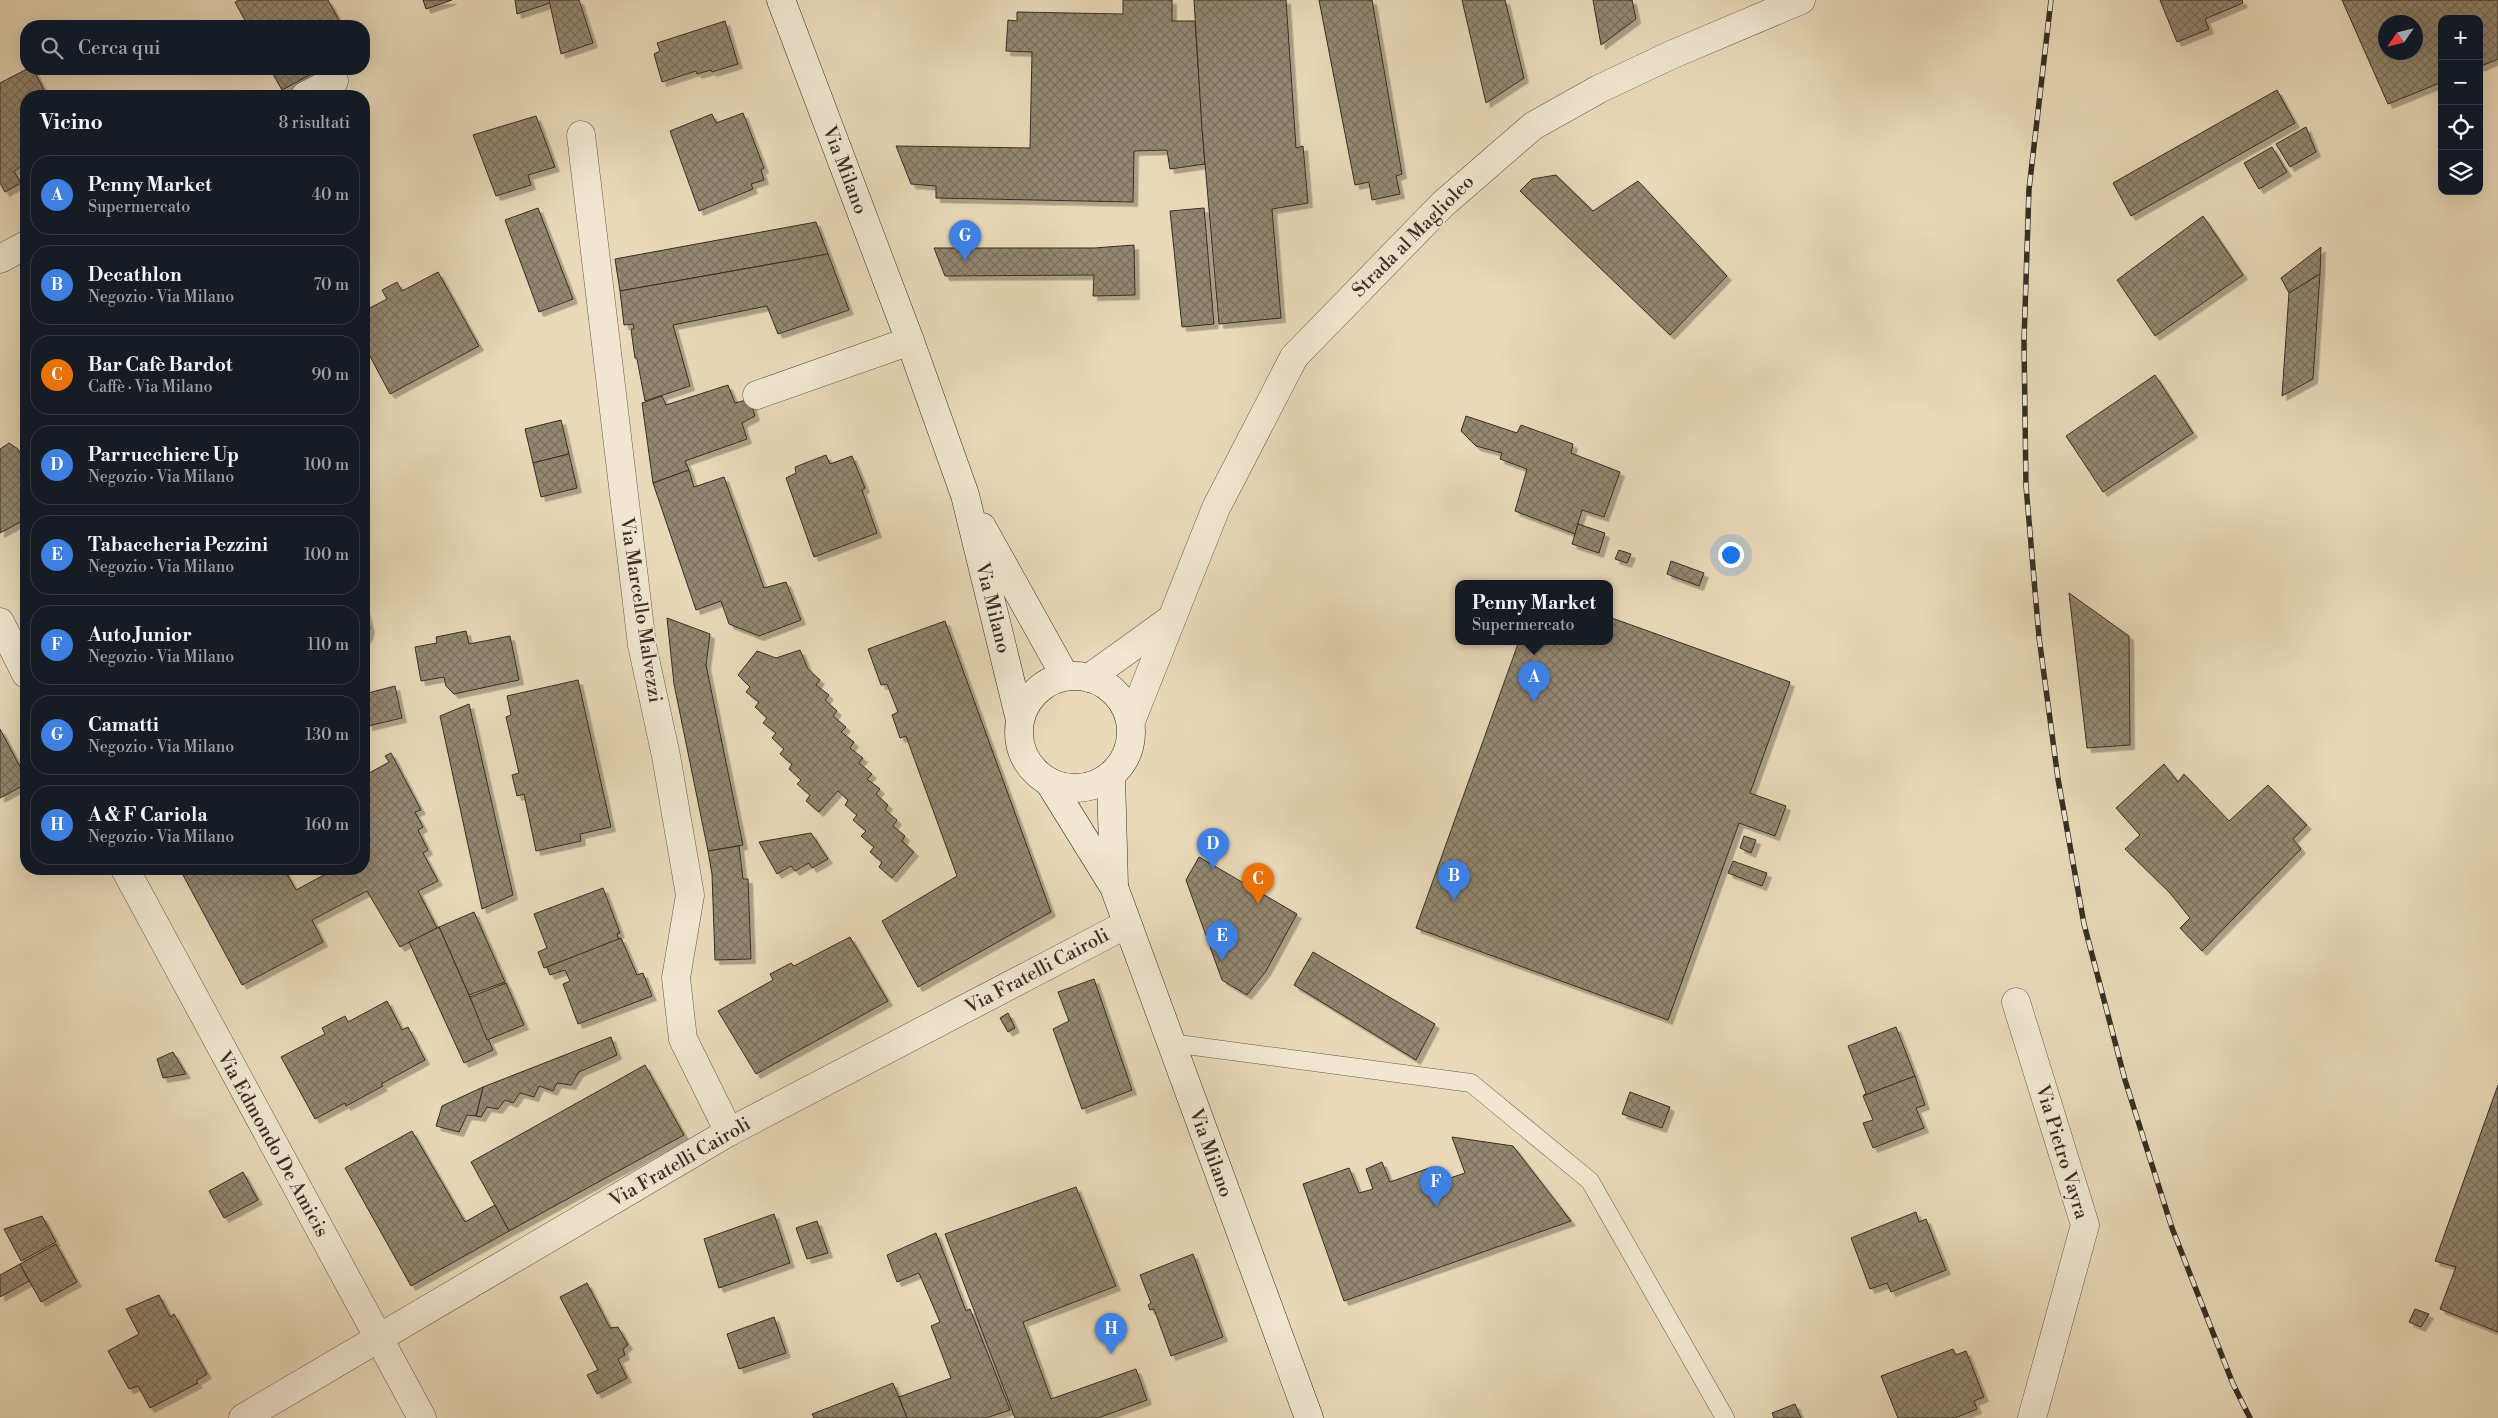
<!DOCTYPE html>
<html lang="it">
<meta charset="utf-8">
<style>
body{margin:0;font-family:"Libre Bodoni",serif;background:#242831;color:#f1f3f6}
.controls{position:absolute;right:15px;top:15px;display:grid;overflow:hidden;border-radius:10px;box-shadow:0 5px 20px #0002}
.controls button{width:45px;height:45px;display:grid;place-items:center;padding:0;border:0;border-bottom:1px solid #363941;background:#171b24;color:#f1f3f6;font:25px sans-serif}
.compass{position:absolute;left:2378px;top:15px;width:45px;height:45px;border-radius:50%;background:#171b24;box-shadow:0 5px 20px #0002;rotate:235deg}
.you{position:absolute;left:1730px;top:554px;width:18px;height:18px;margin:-12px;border:4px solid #fff;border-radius:50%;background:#1a73e8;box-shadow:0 0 0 8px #1a73e833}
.badge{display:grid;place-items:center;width:32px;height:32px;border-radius:50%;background:#1a73e8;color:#fff;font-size:16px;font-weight:700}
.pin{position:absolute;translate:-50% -41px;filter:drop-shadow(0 1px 2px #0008)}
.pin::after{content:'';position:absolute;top:26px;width:18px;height:15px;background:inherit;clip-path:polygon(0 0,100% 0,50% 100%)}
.popup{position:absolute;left:1455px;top:580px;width:158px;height:65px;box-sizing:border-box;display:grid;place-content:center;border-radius:10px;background:#171b24;filter:drop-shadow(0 1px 4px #0005);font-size:16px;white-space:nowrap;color:#9ea1a6}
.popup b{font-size:19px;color:#f1f3f6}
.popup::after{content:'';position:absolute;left:50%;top:100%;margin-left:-10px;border:10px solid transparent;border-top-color:#171b24}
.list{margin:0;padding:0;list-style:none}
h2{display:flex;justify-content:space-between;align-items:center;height:65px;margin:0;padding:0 20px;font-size:21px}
h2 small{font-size:16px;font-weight:400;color:#9ea1a6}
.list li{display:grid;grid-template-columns:32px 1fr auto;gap:15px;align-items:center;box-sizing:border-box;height:80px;margin:0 10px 10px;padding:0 10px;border:1px solid #363941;border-radius:20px}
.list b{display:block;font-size:19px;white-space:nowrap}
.list p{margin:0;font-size:16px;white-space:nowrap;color:#9ea1a6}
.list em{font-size:16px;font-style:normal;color:#9ea1a6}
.icon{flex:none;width:28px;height:28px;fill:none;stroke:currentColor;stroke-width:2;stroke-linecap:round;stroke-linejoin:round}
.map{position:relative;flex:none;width:2498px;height:1418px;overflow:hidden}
.search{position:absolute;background:#171b24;box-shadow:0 5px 20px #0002;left:20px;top:20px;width:350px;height:55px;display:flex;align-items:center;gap:12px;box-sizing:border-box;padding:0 18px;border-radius:20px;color:#9ea1a6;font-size:19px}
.panel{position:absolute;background:#171b24;box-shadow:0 5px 20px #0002;left:20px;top:90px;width:350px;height:785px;border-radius:20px}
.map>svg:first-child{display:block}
.building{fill:url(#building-cross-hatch);stroke:#372e25;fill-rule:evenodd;filter:url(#shadow)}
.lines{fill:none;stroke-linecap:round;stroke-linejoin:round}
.service-casing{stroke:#64594a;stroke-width:19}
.minor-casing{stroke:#64594a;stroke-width:29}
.secondary-casing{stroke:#372e25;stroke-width:29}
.service{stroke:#f1e6d1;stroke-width:18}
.minor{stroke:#f1e6d1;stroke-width:28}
.secondary{stroke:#f1e6d1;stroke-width:28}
.rail-casing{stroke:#372e25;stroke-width:5.5}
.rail{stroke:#f1e6d1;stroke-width:4;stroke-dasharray:11;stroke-linecap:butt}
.labels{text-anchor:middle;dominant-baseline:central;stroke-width:4;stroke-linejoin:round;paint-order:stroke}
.street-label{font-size:19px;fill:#372e25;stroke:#f1e6d1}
</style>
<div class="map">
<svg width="2498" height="1418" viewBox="0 0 2498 1418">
<defs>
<pattern id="building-cross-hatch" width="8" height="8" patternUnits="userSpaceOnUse" patternTransform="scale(1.25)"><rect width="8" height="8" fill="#948771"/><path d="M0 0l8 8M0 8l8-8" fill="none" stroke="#7a6f5d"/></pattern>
<filter id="shadow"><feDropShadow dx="4.5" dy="4.5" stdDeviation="0" flood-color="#0004"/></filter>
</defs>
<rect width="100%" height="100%" fill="#e9d9b8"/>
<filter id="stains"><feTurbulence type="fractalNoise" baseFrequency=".004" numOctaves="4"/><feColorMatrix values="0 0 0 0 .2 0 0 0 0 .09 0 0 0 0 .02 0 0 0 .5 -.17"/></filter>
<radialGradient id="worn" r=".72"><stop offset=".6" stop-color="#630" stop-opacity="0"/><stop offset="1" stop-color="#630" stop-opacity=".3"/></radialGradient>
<g class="building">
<polygon points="239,0 328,0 342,26 248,26 235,2"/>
<polygon points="423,0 452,0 426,9"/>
<polygon points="515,0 549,0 550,3 517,14"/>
<polygon points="549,0 579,0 593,43 561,54"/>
<polygon points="1123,0 1172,0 1172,21 1195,21 1205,164 1170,169 1167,150 1134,151 1133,202 936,198 936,186 911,184 896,146 1030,148 1032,52 1006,51 1008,20 1017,21 1017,12 1123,14"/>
<polygon points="1194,0 1286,0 1296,148 1303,146 1308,203 1272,209 1281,318 1219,324 1202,129"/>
<polygon points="1319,0 1372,0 1402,174 1396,176 1400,194 1372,200 1369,182 1355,185"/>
<polygon points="1462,0 1505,0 1524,78 1486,103"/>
<polygon points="1593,0 1632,0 1636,19 1601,45"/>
<polygon points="2160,0 2242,0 2243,3 2205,19 2209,29 2177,42"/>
<path d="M2342,0H2498V59L2479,67V19H2442V82L2388,104ZM2386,22H2416V52H2386Z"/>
<polygon points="725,21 738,64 712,72 711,70 697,74 696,71 662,82 654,54 660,51 657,43"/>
<polygon points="27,69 33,69 47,96 26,96 26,164 14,171 21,183 5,192 0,183 0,83"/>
<polygon points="270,69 321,69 282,90"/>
<polygon points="2277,90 2295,123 2131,216 2113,183"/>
<polygon points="743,113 764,168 761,170 764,180 751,184 753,189 699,211 670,131 712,114 716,123"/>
<polygon points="536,116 555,167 528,175 531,185 496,196 473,135"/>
<polygon points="2306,127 2316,152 2290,167 2276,144"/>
<polygon points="2272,147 2287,172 2259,189 2244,163"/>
<polygon points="1556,175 1593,211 1638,181 1727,276 1670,335 1520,191 1532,179"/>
<polygon points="538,208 573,299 539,312 505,220"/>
<polygon points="1204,208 1214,324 1182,327 1170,211"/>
<polygon points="2203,216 2243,275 2155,336 2117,280"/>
<polygon points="816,222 828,254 620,291 615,259"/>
<polygon points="1134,245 1135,295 1093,296 1094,275 945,276 934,248 1094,248"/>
<polygon points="2321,247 2320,274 2289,293 2281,278"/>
<polygon points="828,254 849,310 778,334 767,306 673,325 690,386 645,401 637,359 635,358 631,329 634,329 633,324 624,325 620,291"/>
<polygon points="438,272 479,346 390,394 364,345 364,311 387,299 382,290 397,282 402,291"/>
<polygon points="2320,274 2313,379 2282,396 2289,293"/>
<polygon points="2155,375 2193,433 2103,492 2066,436"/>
<polygon points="728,385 735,403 750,399 755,416 742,423 747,439 685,461 689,470 653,483 642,403 662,396 666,405"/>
<polygon points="1466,416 1517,433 1521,425 1573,444 1571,453 1620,472 1604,517 1582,510 1575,534 1515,511 1527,469 1500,459 1502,453 1476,446 1461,431"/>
<polygon points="561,420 569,454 533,463 525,429"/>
<polygon points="9,443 18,449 26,464 26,490 20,494 26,506 21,509 26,519 0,533 0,449"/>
<polygon points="569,454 577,488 541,497 533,463"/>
<polygon points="826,455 830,464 852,456 865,488 862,490 877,533 814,557 786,478 796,473 795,467"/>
<polygon points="689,470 694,487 724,477 764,588 786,582 801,620 759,636 729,624 721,601 696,610 653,483"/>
<polygon points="1578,524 1605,533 1599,553 1572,544"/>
<polygon points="1619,550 1631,554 1627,563 1615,559"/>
<polygon points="1671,561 1704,573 1699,586 1667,574"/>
<polygon points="2069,593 2129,636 2130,745 2087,748"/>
<polygon points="364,605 370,628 368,636 364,641"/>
<polygon points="1609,617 1790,682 1750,793 1786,806 1775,836 1739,823 1668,1020 1416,928 1519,641 1609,641"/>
<polygon points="667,618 710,634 706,665 743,845 708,851 674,684"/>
<polygon points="945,621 1051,912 918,987 882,921 957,876 906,736 900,738 892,715 898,712 887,684 881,685 868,649"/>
<polygon points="466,631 469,644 510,636 519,680 454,694 446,686 444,677 421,681 415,647 437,643 436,637"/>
<polygon points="800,650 808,669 820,680 816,685 829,695 825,700 837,711 833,716 846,727 841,732 854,742 850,748 863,758 859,763 872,774 867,779 880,789 876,794 888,805 885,810 897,820 893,826 905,836 902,841 914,852 892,878 879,867 882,862 870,852 874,847 861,836 866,831 853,820 857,815 845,805 848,800 838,791 819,812 806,801 810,795 797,784 801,780 789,769 792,764 780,754 784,749 772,738 776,733 763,723 767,718 755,707 759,702 746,692 750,687 738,675 757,651 776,658"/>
<polygon points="578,680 611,827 580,834 581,841 536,851 524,794 517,796 512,775 519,773 506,717 511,715 507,696"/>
<polygon points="395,686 402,718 368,726 364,708 364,694"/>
<polygon points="469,704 513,895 482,909 440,716"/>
<polygon points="0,729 26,778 26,784 0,798"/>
<polygon points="391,753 421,810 415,812 423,827 418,830 428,850 423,853 438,881 418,891 437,928 400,947 367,891 312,920 323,942 242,985 183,875 195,869 284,869 296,890 335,869 364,869 364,776 389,762 385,756"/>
<polygon points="2164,764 2178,782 2184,774 2229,821 2268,785 2307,825 2293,839 2301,849 2202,951 2180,928 2190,918 2170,893 2125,849 2140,835 2116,808"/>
<polygon points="811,833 828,859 812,868 809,863 795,871 791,866 777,874 759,842"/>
<polygon points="1744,836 1756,840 1751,853 1740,848"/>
<polygon points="739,846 743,879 748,879 751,959 715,960 712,874 708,851"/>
<polygon points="1199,857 1297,914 1266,971 1247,995 1222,980 1186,880"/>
<polygon points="1733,861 1767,873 1762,886 1728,873"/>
<polygon points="603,888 620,933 617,934 619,940 544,968 538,952 547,948 534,914"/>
<polygon points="474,912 505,982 469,995 439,927"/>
<polygon points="439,927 493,1050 464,1063 409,942"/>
<polygon points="850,937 888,1001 756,1074 718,1011 773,980 770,974 791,963 794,966"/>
<polygon points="621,938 637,975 643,973 652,996 578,1024 563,984 570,981 565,970 550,975 547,967"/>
<polygon points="1313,952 1435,1024 1416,1060 1294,985"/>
<polygon points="1094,979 1132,1090 1082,1109 1053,1029 1069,1021 1058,992"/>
<polygon points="506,983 524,1025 487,1040 470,997"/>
<polygon points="387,1001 402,1030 408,1027 425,1060 381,1084 383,1086 346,1106 345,1103 315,1119 281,1057 325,1034 322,1028 345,1016 348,1022"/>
<polygon points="1008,1013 1015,1028 1008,1032 1000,1018"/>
<polygon points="1896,1027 1915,1076 1863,1096 1866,1093 1848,1046"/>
<polygon points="611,1037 617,1055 579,1072 571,1085 557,1083 553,1091 539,1086 534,1097 520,1093 513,1103 505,1100 498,1109 487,1107 481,1117 476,1116 483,1087"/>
<polygon points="173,1052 186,1074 163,1078 157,1059"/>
<polygon points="645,1065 684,1135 509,1231 471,1162"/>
<polygon points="1915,1076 1925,1105 1916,1108 1924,1128 1873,1148 1863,1123 1873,1120 1863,1096"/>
<polygon points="2498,1085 2498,1332 2440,1309 2456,1267 2435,1261"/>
<polygon points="483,1087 476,1116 467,1115 459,1132 436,1126 442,1106"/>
<polygon points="1630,1092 1670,1107 1662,1128 1622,1114"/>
<polygon points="412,1131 465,1222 495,1205 509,1231 411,1286 345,1168"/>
<polygon points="1452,1137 1513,1146 1571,1221 1344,1301 1303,1184 1349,1168 1359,1193 1373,1189 1366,1169 1382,1162 1390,1182 1432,1167 1438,1182 1465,1173"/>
<polygon points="243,1172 258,1200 224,1218 209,1191"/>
<polygon points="1076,1187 1116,1286 1023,1322 1051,1399 1136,1369 1147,1400 1098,1418 1015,1418 945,1234"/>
<polygon points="1916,1212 1919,1222 1926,1219 1946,1270 1891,1292 1887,1283 1870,1289 1851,1238"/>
<polygon points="774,1214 790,1263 719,1288 704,1239"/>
<polygon points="42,1216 56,1242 21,1261 4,1229"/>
<polygon points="817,1221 828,1253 807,1259 796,1228"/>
<polygon points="936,1233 966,1311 970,1309 1010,1410 986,1418 907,1418 899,1397 951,1378 931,1326 940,1322 919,1273 897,1282 887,1255"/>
<polygon points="56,1244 77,1282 41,1302 20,1264"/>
<polygon points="1193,1254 1223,1337 1171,1356 1154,1309 1150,1310 1148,1305 1151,1303 1140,1275"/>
<polygon points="20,1264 29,1281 0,1297 0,1275"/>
<polygon points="587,1283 610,1328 618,1327 628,1345 623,1349 625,1355 618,1359 627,1378 597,1394 587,1375 598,1370 560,1297"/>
<polygon points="159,1295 170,1317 174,1314 207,1374 196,1381 198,1383 150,1408 138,1386 129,1389 108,1351 139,1334 126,1309"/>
<polygon points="2415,1309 2429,1314 2421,1327 2409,1322"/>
<polygon points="774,1317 786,1353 739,1369 727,1334"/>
<polygon points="1953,1349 1956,1355 1966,1351 1984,1397 1974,1401 1977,1409 1955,1418 1898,1418 1881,1376"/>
<polygon points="893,1383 907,1418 814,1418 812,1414"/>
<polygon points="1795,1404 1801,1418 1774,1418 1772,1413"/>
</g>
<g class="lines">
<defs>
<polyline id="service" points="1171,1043 1471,1083 1590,1181 1725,1418"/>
<g id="minor">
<polyline points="305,96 334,81"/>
<polyline points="581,135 642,645 666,756 690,895 676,978 683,1039 729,1132"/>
<polyline points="0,259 26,245"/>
<polyline points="757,395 910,341"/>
<polyline points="0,622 26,674"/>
<polyline points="1089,678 1171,619"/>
<polyline points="1131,721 1216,508 1294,357 1443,204 1533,126 1599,89 1671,55 1801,0"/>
<polyline points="125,869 422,1418"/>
<polyline points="2016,1002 2085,1225 2032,1418"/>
<polyline points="243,1418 729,1132 1127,924"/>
</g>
<g id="secondary">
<polyline points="781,0 910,341 965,495 1020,720"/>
<polyline points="982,527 1065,676"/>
<circle cx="1075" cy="732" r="56"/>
<polyline points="1111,776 1114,886"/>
<polyline points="1049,782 1114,887 1309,1418"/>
</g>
</defs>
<use href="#service" class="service-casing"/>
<use href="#minor" class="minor-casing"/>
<use href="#secondary" class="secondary-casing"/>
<use href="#service" class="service"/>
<use href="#minor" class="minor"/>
<use href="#secondary" class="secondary"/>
<defs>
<polyline id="rail" points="2051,0 2029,189 2024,341 2026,486 2039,637 2058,779 2084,924 2125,1080 2172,1228 2233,1384 2250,1418"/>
</defs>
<use href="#rail" class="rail-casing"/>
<use href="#rail" class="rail"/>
</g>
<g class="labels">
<g class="street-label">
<text transform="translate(845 170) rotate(69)">Via Milano</text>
<text transform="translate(1413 236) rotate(-45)">Strada al Maglioleo</text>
<text transform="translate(993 608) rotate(76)">Via Milano</text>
<text transform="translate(641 610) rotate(81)">Via Marcello Malvezzi</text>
<text transform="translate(1037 971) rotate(-28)">Via Fratelli Cairoli</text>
<text transform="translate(273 1144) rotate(61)">Via Edmondo De Amicis</text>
<text transform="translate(2062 1152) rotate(73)">Via Pietro Vayra</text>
<text transform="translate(1211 1153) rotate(70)">Via Milano</text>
<text transform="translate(680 1162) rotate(-30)">Via Fratelli Cairoli</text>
</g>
</g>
<rect width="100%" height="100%" filter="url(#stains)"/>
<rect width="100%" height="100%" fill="url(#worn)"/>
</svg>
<div class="controls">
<button>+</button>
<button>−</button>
<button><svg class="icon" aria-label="locate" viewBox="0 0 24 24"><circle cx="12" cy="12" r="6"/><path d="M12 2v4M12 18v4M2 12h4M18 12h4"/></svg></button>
<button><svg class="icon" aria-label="layers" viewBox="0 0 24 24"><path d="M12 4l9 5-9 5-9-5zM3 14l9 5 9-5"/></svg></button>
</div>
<svg class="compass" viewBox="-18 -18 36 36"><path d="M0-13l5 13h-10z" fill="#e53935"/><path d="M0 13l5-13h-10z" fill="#9ea1a6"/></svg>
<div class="you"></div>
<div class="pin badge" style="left:1534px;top:702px;background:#3f7fe0">A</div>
<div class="popup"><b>Penny Market</b>Supermercato</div>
<div class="pin badge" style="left:1454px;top:901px;background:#3f7fe0">B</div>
<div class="pin badge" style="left:1258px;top:904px;background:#e8710a">C</div>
<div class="pin badge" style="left:1213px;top:869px;background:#3f7fe0">D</div>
<div class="pin badge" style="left:1222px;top:961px;background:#3f7fe0">E</div>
<div class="pin badge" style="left:1436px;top:1207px;background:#3f7fe0">F</div>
<div class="pin badge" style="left:965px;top:261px;background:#3f7fe0">G</div>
<div class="pin badge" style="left:1111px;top:1354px;background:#3f7fe0">H</div>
<div class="search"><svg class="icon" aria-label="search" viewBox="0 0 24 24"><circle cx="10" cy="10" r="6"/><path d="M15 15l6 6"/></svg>Cerca qui</div>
<section class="panel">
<h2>Vicino<small>8 risultati</small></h2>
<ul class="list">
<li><span class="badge" style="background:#3f7fe0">A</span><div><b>Penny Market</b><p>Supermercato</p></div><em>40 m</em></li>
<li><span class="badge" style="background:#3f7fe0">B</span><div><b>Decathlon</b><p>Negozio · Via Milano</p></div><em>70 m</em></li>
<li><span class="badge" style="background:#e8710a">C</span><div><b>Bar Cafè Bardot</b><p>Caffè · Via Milano</p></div><em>90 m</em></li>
<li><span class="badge" style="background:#3f7fe0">D</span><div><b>Parrucchiere Up</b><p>Negozio · Via Milano</p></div><em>100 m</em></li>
<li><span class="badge" style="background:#3f7fe0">E</span><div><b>Tabaccheria Pezzini</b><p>Negozio · Via Milano</p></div><em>100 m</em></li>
<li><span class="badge" style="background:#3f7fe0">F</span><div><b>Auto Junior</b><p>Negozio · Via Milano</p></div><em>110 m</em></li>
<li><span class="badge" style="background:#3f7fe0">G</span><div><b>Camatti</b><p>Negozio · Via Milano</p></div><em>130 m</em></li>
<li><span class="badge" style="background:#3f7fe0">H</span><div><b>A &amp; F Cariola</b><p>Negozio · Via Milano</p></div><em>160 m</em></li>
</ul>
</section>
</div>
